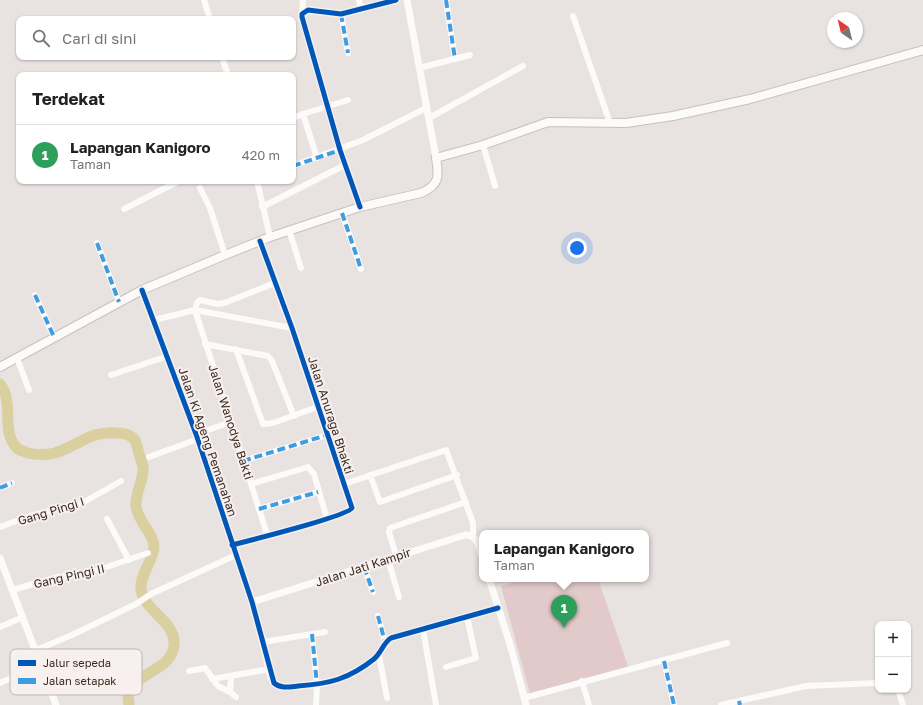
<!DOCTYPE html>
<html lang="id">
<meta charset="utf-8">
<style>
body{margin:0;font-family:"Golos Text",sans-serif;background:#f2f2f2;color:#222}
.controls{position:absolute;right:12px;bottom:12px;display:grid;overflow:hidden;border-radius:8px;box-shadow:0 1px 3px #0004}
.controls button{width:36px;height:36px;display:grid;place-items:center;padding:0;border:0;border-bottom:1px solid #e0e0e0;background:#fff;color:#222;font:20px sans-serif}
.compass{position:absolute;left:827px;top:12px;width:36px;height:36px;border-radius:50%;background:#fff;box-shadow:0 1px 3px #0004;rotate:325deg}
.you{position:absolute;left:577px;top:248px;width:14px;height:14px;margin:-10px;border:3px solid #fff;border-radius:50%;background:#1a73e8;box-shadow:0 0 0 6px #1a73e833}
.badge{display:grid;place-items:center;width:26px;height:26px;border-radius:50%;background:#786b63;color:#fff;font-size:13px;font-weight:700}
.pin{position:absolute;translate:-50% -33px;filter:drop-shadow(0 1px 2px #0008)}
.pin::after{content:'';position:absolute;top:21px;width:14px;height:12px;background:inherit;clip-path:polygon(0 0,100% 0,50% 100%)}
.popup{position:absolute;left:479px;top:530px;width:170px;height:52px;box-sizing:border-box;display:grid;place-content:center;border-radius:8px;background:#fff;filter:drop-shadow(0 1px 3px #0005);font-size:13px;white-space:nowrap;color:#767676}
.popup b{font-size:15px;color:#222}
.popup::after{content:'';position:absolute;left:50%;top:100%;margin-left:-8px;border:8px solid transparent;border-top-color:#fff}
.list{margin:0;padding:0;list-style:none}
h2{display:flex;justify-content:space-between;align-items:center;height:52px;margin:0;padding:0 16px;font-size:17px}
h2 small{font-size:13px;font-weight:400;color:#767676}
.list li{display:grid;grid-template-columns:26px 1fr auto;gap:12px;align-items:center;box-sizing:border-box;height:60px;padding:0 16px;border-top:1px solid #e0e0e0}
.list b{display:block;font-size:15px;white-space:nowrap}
.list p{margin:0;font-size:13px;white-space:nowrap;color:#767676}
.list em{font-size:13px;font-style:normal;color:#767676}
.icon{flex:none;width:22px;height:22px;fill:none;stroke:currentColor;stroke-width:2;stroke-linecap:round;stroke-linejoin:round}
.map{position:relative;flex:none;width:923px;height:705px;overflow:hidden}
.search{position:absolute;background:#fff;box-shadow:0 1px 3px #0004;left:16px;top:16px;width:280px;height:44px;display:flex;align-items:center;gap:10px;box-sizing:border-box;padding:0 14px;border-radius:8px;color:#767676;font-size:15px}
.panel{position:absolute;background:#fff;box-shadow:0 1px 3px #0004;left:16px;top:72px;width:280px;height:112px;border-radius:8px}
.map>svg:first-child{display:block}
.green{fill:#e2caca}
.lines{fill:none;stroke-linecap:round;stroke-linejoin:round}
.river{stroke:#dacf9f;stroke-width:11}
.secondary-casing{stroke:#c8c0bd;stroke-width:10}
.minor{stroke:#fcfbfa;stroke-width:6}
.tertiary{stroke:#fcfbfa;stroke-width:7}
.secondary{stroke:#fcfbfa;stroke-width:8}
.quiet{stroke:#3f9ce0;stroke-width:4;stroke-dasharray:8 4;stroke-linecap:butt}
.cycleway-casing{stroke:#f7f0ef;stroke-width:8}
.cycleway{stroke:#0057b8;stroke-width:5}
.labels{text-anchor:middle;dominant-baseline:central;stroke-width:4;stroke-linejoin:round;paint-order:stroke}
.street-label{font-size:12px;fill:#3b2b1f;stroke:#f7f0ef}
.key{fill:#f7f0ef;stroke:#bfb5b1;stroke-width:1}
.key-label{font-size:11px;fill:#3b2b1f}
</style>
<div class="map">
<svg width="923" height="705" viewBox="0 0 923 705">
<rect width="100%" height="100%" fill="#e8e2e1"/>
<polygon class="green" points="526,579 598,579 629,669 530,694 501,586"/>
<g class="lines">
<path class="river" d="M0,384C15,403 0,431 17,448C20,451 24,451 28,453C35,455 47,455 55,453C78,446 91,430 117,433C123,433 129,434 134,439C136,441 137,447 138,450C139,455 142,462 143,467C144,480 135,493 136,506C138,523 154,533 154,547C153,561 139,576 141,590C145,612 177,622 174,646C171,667 147,671 134,684C131,687 129,691 128,695L129,705"/>
<defs>
<path id="secondary" d="M0,367L142,290L225,255L270,237L360,207L421,193C440,185 439,176 436,158L483,145L548,122L626,123L673,116L750,99L923,50"/>
</defs>
<use href="#secondary" class="secondary-casing"/>
<g class="minor">
<polyline points="204,0 210,19"/>
<polyline points="359,0 361,9"/>
<polyline points="446,0 455,59"/>
<polyline points="302,14 303,0"/>
<polyline points="341,14 348,53"/>
<polyline points="573,16 610,123"/>
<polyline points="222,57 228,75"/>
<polyline points="419,68 470,55"/>
<polyline points="293,118 303,114"/>
<polyline points="429,118 523,66"/>
<polyline points="483,145 495,186"/>
<polyline points="317,158 303,114 348,100"/>
<polyline points="293,166 363,140 426,108"/>
<polyline points="257,181 270,237"/>
<polyline points="200,188 210,208 225,255"/>
<polyline points="262,207 345,165"/>
<polyline points="360,207 340,150 302,17 302,14 308,10 341,14 396,0"/>
<polyline points="124,209 179,181"/>
<polyline points="342,213 361,269"/>
<polyline points="289,230 301,268"/>
<polyline points="97,243 119,302"/>
<polyline points="35,295 54,337"/>
<polyline points="154,320 195,310 292,328"/>
<polyline points="205,344 268,356 272,361 294,416"/>
<polyline points="236,349 263,424 273,423 317,407"/>
<polyline points="17,358 29,390"/>
<polyline points="111,375 168,356"/>
<polyline points="196,434 231,422"/>
<polyline points="149,457 198,439"/>
<polyline points="243,461 327,435"/>
<polyline points="370,475 380,502 457,475"/>
<polyline points="251,484 308,467 314,474 327,519"/>
<polyline points="344,484 446,450 473,523 473,536"/>
<polyline points="0,488 12,483"/>
<polyline points="259,509 318,492"/>
<polyline points="107,519 129,560"/>
<polyline points="0,527 30,516 84,502 121,481"/>
<polyline points="267,534 195,310 197,303 200,300 218,304 224,303 275,283"/>
<path d="M232,545C248,541 348,516 352,508L292,328L260,241"/>
<polyline points="396,556 389,532 390,528 466,502"/>
<polyline points="388,559 399,597"/>
<polyline points="364,567 373,592"/>
<polyline points="12,590 58,577 89,573 148,553"/>
<path d="M252,602L271,679L278,686L283,687C320,684 344,683 374,659C381,653 383,643 391,638L498,608"/>
<polyline points="378,616 385,642"/>
<polyline points="0,627 23,617"/>
<polyline points="423,629 436,705"/>
<polyline points="312,634 317,685 316,705"/>
<polyline points="263,642 325,632"/>
<polyline points="36,650 72,635 136,604 151,594 236,555"/>
<polyline points="379,655 387,698"/>
<polyline points="664,661 674,705"/>
<polyline points="446,667 476,658 467,617"/>
<polyline points="189,671 205,668 218,686 230,692 236,697"/>
<polyline points="45,678 103,655 106,656 115,671"/>
<polyline points="212,679 270,669"/>
<polyline points="582,681 589,705"/>
<polyline points="0,683 40,665"/>
<polyline points="898,690 903,705"/>
<polyline points="230,692 231,677"/>
<polyline points="524,698 727,643"/>
<polyline points="721,705 806,686 878,683"/>
</g>
<g class="tertiary">
<polyline points="407,0 436,158"/>
<path d="M142,290L196,434L252,602L465,535C477,534 479,547 482,556"/>
<polyline points="0,558 56,705"/>
<polyline points="489,579 510,644 526,705"/>
</g>
<use href="#secondary" class="secondary"/>
<g class="quiet">
<polyline points="446,0 455,59"/>
<polyline points="341,14 348,53"/>
<polyline points="293,166 340,150"/>
<polyline points="342,213 361,269"/>
<polyline points="97,243 119,302"/>
<polyline points="35,295 54,337"/>
<polyline points="243,461 327,435"/>
<polyline points="0,488 12,483"/>
<polyline points="259,509 318,492"/>
<polyline points="364,567 373,592"/>
<polyline points="378,616 385,642"/>
<polyline points="312,634 317,685"/>
<polyline points="664,661 674,705"/>
<polyline points="739,701 740,705"/>
</g>
<defs>
<g id="cycleway">
<polyline points="360,207 340,150 302,17 302,14 308,10 341,14 396,0"/>
<path d="M142,290L196,434L252,602L274,683C281,689 289,687 298,686C329,684 349,679 374,659C382,652 383,643 391,638L498,608"/>
<path d="M232,545C248,541 348,516 352,508L292,328L260,241"/>
</g>
</defs>
<use href="#cycleway" class="cycleway-casing"/>
<use href="#cycleway" class="cycleway"/>
</g>
<g class="labels">
<g class="street-label">
<text transform="translate(331 415) rotate(72)">Jalan Anuraga Bhakti</text>
<text transform="translate(231 422) rotate(72)">Jalan Wanodya Bakti</text>
<text transform="translate(208 442) rotate(71)">Jalan Ki Ageng Pemanahan</text>
<text transform="translate(51 511) rotate(-17)">Gang Pingi I</text>
<text transform="translate(363 567) rotate(-18)">Jalan Jati Kampir</text>
<text transform="translate(69 576) rotate(-13)">Gang Pingi II</text>
</g>
</g>
<rect x="10" y="649" width="132" height="46" rx="6" class="key"/>
<rect x="18" y="660" width="18" height="6" fill="#0057b8"/>
<rect x="18" y="678" width="18" height="6" fill="#3f9ce0"/>
<g class="key-label">
<text x="43" y="667">Jalur sepeda</text>
<text x="43" y="685">Jalan setapak</text>
</g>
</svg>
<div class="controls">
<button>+</button>
<button>−</button>
</div>
<svg class="compass" viewBox="-18 -18 36 36"><path d="M0-13l5 13h-10z" fill="#e53935"/><path d="M0 13l5-13h-10z" fill="#767676"/></svg>
<div class="you"></div>
<div class="pin badge" style="left:564px;top:628px;background:#2e9e5b">1</div>
<div class="popup"><b>Lapangan Kanigoro</b>Taman</div>
<div class="search"><svg class="icon" aria-label="search" viewBox="0 0 24 24"><circle cx="10" cy="10" r="6"/><path d="M15 15l6 6"/></svg>Cari di sini</div>
<section class="panel">
<h2>Terdekat<small></small></h2>
<ul class="list">
<li><span class="badge" style="background:#2e9e5b">1</span><div><b>Lapangan Kanigoro</b><p>Taman</p></div><em>420 m</em></li>
</ul>
</section>
</div>
